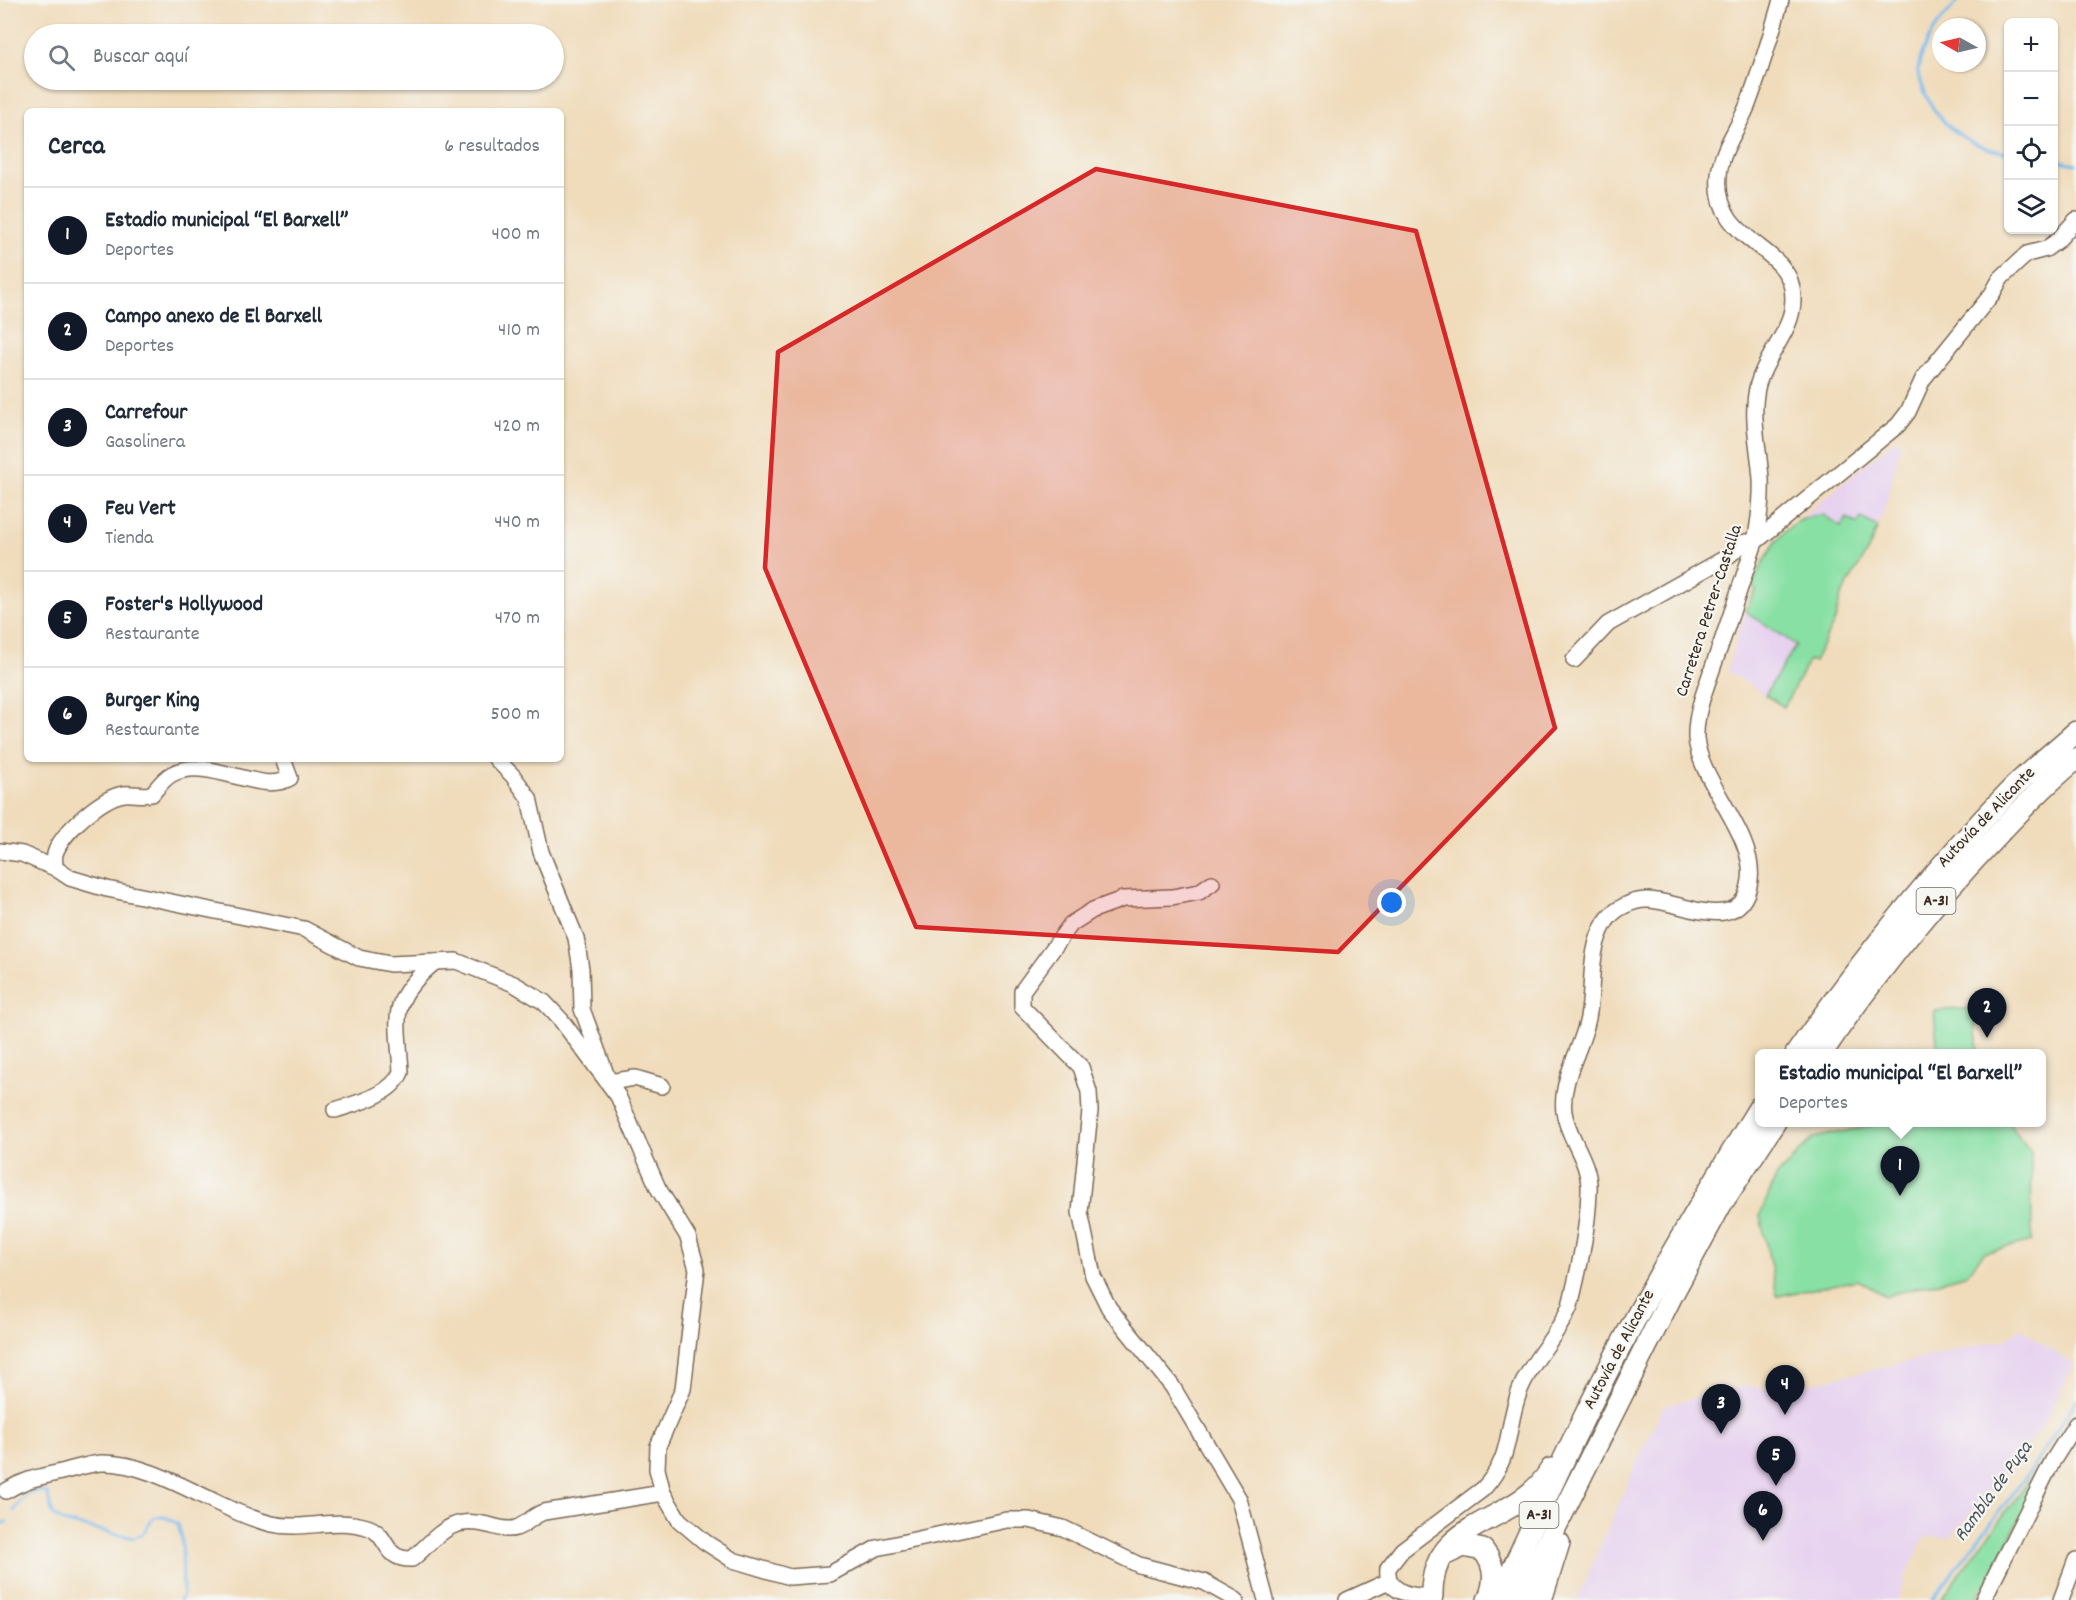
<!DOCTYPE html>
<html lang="es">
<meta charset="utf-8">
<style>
body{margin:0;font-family:Dekko,sans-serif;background:#f2f2f3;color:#1f2937}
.controls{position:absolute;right:18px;top:18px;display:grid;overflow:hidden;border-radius:9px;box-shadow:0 2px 4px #0004}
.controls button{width:54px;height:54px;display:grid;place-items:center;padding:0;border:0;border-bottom:2px solid #e0e1e3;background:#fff;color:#1f2937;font:30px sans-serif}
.compass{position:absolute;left:1932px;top:18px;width:54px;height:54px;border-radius:50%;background:#fff;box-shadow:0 2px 4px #0004;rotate:278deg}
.you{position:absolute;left:1392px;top:903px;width:21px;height:21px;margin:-15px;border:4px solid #fff;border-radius:50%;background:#1a73e8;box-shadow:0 0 0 9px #1a73e833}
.badge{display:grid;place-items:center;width:39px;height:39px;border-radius:50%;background:#111827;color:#fff;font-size:20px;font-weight:700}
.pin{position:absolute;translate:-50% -50px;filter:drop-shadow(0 2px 3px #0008)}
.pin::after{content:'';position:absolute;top:32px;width:21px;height:18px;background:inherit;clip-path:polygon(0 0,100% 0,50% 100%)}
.popup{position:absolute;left:1755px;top:1049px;width:291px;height:78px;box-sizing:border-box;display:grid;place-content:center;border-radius:9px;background:#fff;filter:drop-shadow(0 2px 4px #0005);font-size:20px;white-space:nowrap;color:#747a83}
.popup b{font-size:22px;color:#1f2937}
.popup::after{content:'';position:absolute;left:50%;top:100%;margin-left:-12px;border:12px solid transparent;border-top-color:#fff}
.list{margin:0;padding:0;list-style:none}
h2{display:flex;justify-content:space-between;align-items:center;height:78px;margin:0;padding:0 24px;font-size:26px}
h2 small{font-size:20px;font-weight:400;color:#747a83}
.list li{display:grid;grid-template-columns:39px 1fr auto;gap:18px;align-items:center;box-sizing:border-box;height:96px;padding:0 24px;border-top:2px solid #e0e1e3}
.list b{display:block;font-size:22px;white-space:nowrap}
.list p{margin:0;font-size:20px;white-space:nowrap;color:#747a83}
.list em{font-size:20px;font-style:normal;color:#747a83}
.icon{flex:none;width:33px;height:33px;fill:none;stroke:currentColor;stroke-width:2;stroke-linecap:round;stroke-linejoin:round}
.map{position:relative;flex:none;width:2076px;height:1600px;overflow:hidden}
.search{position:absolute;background:#fff;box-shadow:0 2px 4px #0004;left:24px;top:24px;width:540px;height:66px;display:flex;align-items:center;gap:15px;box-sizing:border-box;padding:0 21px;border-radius:33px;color:#747a83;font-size:22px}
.panel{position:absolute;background:#fff;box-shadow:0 2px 4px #0004;left:24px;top:108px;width:540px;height:654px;border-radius:9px}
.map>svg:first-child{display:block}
.built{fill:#e7d2ef}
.green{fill:#88e0a4;stroke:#628561;stroke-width:1.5}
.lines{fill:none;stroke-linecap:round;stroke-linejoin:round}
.stream{stroke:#77baed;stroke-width:3}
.minor-casing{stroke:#7a6855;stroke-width:18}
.highway-casing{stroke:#7a6855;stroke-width:24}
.minor{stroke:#fff;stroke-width:15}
.highway{stroke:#fff;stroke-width:21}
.marked{fill:#d62828;fill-opacity:0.2;stroke:#d62828;stroke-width:4.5;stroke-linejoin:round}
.labels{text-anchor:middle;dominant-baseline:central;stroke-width:4.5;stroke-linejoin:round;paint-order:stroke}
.shield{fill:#f6f6f2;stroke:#73675e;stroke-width:1.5}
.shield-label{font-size:16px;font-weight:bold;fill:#3b2a1e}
.street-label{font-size:18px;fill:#3b2a1e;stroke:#f6f6f2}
.water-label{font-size:20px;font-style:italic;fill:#4d555c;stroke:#f6f6f2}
</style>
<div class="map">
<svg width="2076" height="1600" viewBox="0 0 2076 1600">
<rect width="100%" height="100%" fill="#f6f6f2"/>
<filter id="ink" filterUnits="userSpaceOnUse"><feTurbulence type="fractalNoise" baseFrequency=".0167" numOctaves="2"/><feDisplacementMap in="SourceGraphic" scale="12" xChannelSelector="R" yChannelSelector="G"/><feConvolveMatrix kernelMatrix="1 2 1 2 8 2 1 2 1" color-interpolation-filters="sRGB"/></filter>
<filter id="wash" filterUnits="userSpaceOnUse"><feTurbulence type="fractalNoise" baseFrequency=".008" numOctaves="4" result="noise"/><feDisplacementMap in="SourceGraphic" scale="24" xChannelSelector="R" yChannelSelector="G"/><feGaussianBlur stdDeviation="1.35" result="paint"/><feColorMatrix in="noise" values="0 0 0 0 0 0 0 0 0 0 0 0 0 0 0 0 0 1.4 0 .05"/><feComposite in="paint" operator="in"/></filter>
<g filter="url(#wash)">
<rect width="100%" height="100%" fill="#f0dcbb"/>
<g class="built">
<polygon points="1895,440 1901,443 1884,511 1868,550 1841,596 1835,620 1814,662 1809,660 1784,707 1727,671 1745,611 1756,590 1751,586 1776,539"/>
<polygon points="2020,1328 2074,1365 2042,1427 1951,1537 1924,1537 1896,1600 1577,1600 1633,1470 1664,1405 1746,1386 1777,1390 1831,1379 2007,1339"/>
</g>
<g class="green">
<path d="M1824,515L1841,527L1847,518L1857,524L1861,518L1878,527L1868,550L1841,596L1835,620L1814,662L1809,660L1784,707L1765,695L1796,645L1745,611L1756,590L1751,586C1768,554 1783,515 1824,515Z"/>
<polygon points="1974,1008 1978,1053 1938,1053 1934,1011"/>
<polygon points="1887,1122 2009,1123 2031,1152 2032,1241 1984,1253 1965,1275 1885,1296 1858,1280 1777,1296 1760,1215 1776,1177 1813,1138"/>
<polygon points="2042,1464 2047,1467 1989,1579 1975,1600 1940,1600"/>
</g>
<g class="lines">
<g class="stream">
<path d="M1959,0C1940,20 1922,42 1918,70C1917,75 1921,82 1923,87C1935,124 1970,148 2008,153"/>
<polyline points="2054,160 2076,164"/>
<path d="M14,1511C22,1497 31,1487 47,1493L53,1515L63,1522L134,1538L143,1534L154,1517H165L178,1524L182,1539L183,1594L180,1600"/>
<polyline points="0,1524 7,1522"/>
<polyline points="1932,1600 2032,1469 2076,1400"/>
</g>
</g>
</g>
<g filter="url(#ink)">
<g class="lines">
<defs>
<g id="minor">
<polyline points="1574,660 1608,624 1727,557 1745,542 1755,542 1898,425 1908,412 1923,379 1992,294 2001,278 2027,254 2046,249 2057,241 2076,220"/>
<polyline points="496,759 513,776 529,798 541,852 576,938 581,969 582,1009 609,1082 635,1078 662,1086"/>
<polyline points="0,851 22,854 55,868 70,878 107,889 304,929 359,958 390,964 456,961 514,984 544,1002 561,1020 618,1096 658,1188 688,1237 697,1269 683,1389 658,1446 657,1469 663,1493 679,1520 705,1542 733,1560 790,1577 830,1574 877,1548 1007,1520 1029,1520 1063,1528 1139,1565 1204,1582 1236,1600"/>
<path d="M55,868C55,864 54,858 55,854C61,833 102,797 124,794C133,793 142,796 152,794C157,788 164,778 172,774C210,755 259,796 290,778L283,759"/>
<polyline points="1212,883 1199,892 1172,897 1123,899 1093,910 1071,924 1022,991 1022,1007 1081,1067 1089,1092 1090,1111 1080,1212 1093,1276 1109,1308 1172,1386 1239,1499 1266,1600"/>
<path d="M335,1110C357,1103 392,1095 401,1072C398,1017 387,1001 435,962"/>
<path d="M6,1491C25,1479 40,1477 61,1472C74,1469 87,1464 101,1463C156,1461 219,1512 272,1524C304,1531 334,1517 367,1527C390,1534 382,1560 412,1559C439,1536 449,1515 488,1525C497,1527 507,1531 516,1528C526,1525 533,1515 544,1512L663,1493"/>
<polyline points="1347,1600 1389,1581"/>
<path d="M1434,1600L1432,1596C1413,1597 1385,1593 1388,1568L1402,1550L1483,1489C1514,1456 1505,1428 1520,1390C1532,1359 1558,1336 1570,1306C1579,1269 1588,1229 1589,1191C1591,1162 1568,1139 1564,1112C1560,1079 1582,1049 1588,1018C1594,986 1588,951 1605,923C1613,909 1633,899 1649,900C1681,901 1742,938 1750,880C1756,835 1700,783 1696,738C1695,712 1707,685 1715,661C1729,622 1742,582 1755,542C1759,521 1762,500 1761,479C1759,448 1750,415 1758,384C1768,349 1799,327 1792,288C1784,244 1713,241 1719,175C1721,149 1739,128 1748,104C1761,70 1771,35 1781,0"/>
<polyline points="1983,1600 2052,1462 2076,1424"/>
<polyline points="2061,1600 2076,1560"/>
</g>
<g id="highway">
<path d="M1796,1054C1861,961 1930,874 2008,793C2029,771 2054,752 2076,732"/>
<path d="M1821,1054C1871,980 1926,911 1987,846C2016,815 2044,785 2076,759"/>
<path d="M1446,1554L1463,1546L1483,1550C1496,1566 1496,1582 1488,1600"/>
<path d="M1432,1596C1430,1517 1519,1526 1551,1469"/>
<path d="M1498,1600C1525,1543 1551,1485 1579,1428C1632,1318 1695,1212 1759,1108"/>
<polyline points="1519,1600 1672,1295 1720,1206 1775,1122"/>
<polyline points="1541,1600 1559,1543"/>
</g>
</defs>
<use href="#minor" class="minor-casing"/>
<use href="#highway" class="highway-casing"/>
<use href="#minor" class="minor"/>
<use href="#highway" class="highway"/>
</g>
</g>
<path class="marked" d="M1096,169L1416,231L1555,728L1338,952L916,927L765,568L778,352Z"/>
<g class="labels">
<g class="shield">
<rect x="1916.5" y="888" width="39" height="26" rx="4.5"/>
<rect x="1519.5" y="1502" width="39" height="26" rx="4.5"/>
</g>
<g class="shield-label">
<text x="1936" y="901">A-31</text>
<text x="1539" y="1515">A-31</text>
</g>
<g class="street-label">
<text transform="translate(1710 611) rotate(-72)">Carretera Petrer-Castalla</text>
<text transform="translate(1987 818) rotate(-46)">Autovía de Alicante</text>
<text transform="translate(1620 1350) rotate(-62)">Autovía de Alicante</text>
</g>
<g class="water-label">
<text transform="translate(1994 1492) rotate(-54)">Rambla de Puça</text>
</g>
</g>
</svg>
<div class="controls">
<button>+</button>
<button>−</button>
<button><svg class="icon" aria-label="locate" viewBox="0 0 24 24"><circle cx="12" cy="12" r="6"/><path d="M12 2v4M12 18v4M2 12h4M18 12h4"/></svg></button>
<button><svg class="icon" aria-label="layers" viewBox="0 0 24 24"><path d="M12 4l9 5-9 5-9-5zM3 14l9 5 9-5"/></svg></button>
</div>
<svg class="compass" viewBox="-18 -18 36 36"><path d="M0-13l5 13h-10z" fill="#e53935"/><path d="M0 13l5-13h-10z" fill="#747a83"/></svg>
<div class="you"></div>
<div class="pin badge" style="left:1900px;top:1196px">1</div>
<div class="popup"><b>Estadio municipal “El Barxell”</b>Deportes</div>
<div class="pin badge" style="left:1987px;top:1038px">2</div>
<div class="pin badge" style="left:1721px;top:1434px">3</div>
<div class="pin badge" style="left:1785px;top:1415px">4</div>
<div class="pin badge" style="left:1776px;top:1486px">5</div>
<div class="pin badge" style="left:1763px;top:1541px">6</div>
<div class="search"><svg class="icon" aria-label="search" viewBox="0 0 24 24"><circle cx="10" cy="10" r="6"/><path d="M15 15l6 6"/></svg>Buscar aquí</div>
<section class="panel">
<h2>Cerca<small>6 resultados</small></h2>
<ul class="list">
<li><span class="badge">1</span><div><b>Estadio municipal “El Barxell”</b><p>Deportes</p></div><em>400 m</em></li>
<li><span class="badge">2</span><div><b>Campo anexo de El Barxell</b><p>Deportes</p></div><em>410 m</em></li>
<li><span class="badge">3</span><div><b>Carrefour</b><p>Gasolinera</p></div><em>420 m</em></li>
<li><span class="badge">4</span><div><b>Feu Vert</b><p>Tienda</p></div><em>440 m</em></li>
<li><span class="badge">5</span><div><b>Foster's Hollywood</b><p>Restaurante</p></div><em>470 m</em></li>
<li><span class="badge">6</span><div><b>Burger King</b><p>Restaurante</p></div><em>500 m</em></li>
</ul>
</section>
</div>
